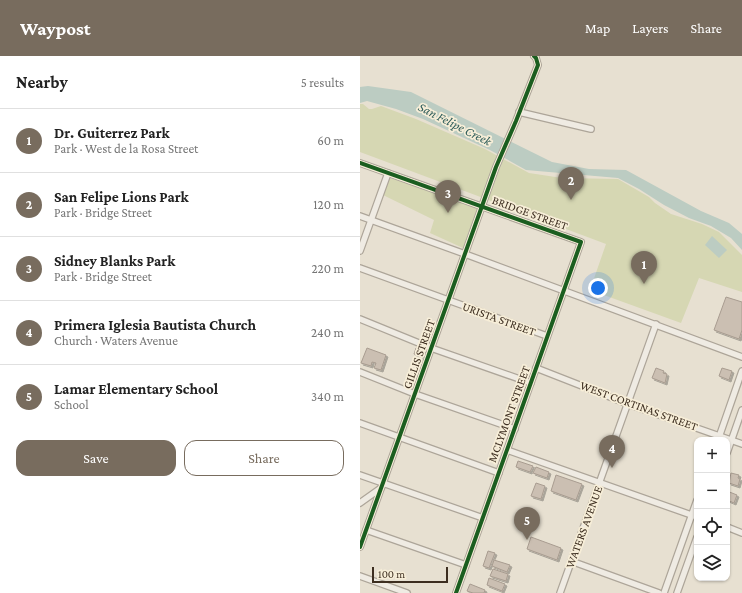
<!DOCTYPE html>
<meta charset="utf-8">
<style>
body{margin:0;font-family:"Crimson Pro",serif;background:#f6f6f6;color:#222}
.controls{position:absolute;right:12px;bottom:12px;display:grid;overflow:hidden;border-radius:8px;box-shadow:0 1px 3px #0004}
.controls button{width:36px;height:36px;display:grid;place-items:center;padding:0;border:0;border-bottom:1px solid #e0e0e0;background:#fff;color:#222;font:20px sans-serif}
.scale{position:absolute;left:12px;bottom:10px;width:76px;box-sizing:border-box;padding-left:4px;border:2px solid #3d2e20;border-top:0;font-size:11px;line-height:14px;white-space:nowrap;color:#3d2e20;-webkit-text-stroke:3px #f7eed8;paint-order:stroke}
.you{position:absolute;left:238px;top:232px;width:14px;height:14px;margin:-10px;border:3px solid #fff;border-radius:50%;background:#1a73e8;box-shadow:0 0 0 6px #1a73e833}
.badge{display:grid;place-items:center;width:26px;height:26px;border-radius:50%;background:#786c5e;color:#fff;font-size:13px;font-weight:700}
.pin{position:absolute;translate:-50% -33px;filter:drop-shadow(0 1px 2px #0008)}
.pin::after{content:'';position:absolute;top:21px;width:14px;height:12px;background:inherit;clip-path:polygon(0 0,100% 0,50% 100%)}
.list{margin:0;padding:0;list-style:none}
h2{display:flex;justify-content:space-between;align-items:center;height:52px;margin:0;padding:0 16px;font-size:17px}
h2 small{font-size:13px;font-weight:400;color:#767676}
.list li{display:grid;grid-template-columns:26px 1fr auto;gap:12px;align-items:center;box-sizing:border-box;height:64px;padding:0 16px;border-top:1px solid #e0e0e0}
.list b{display:block;font-size:15px;white-space:nowrap}
.list p{margin:0;font-size:13px;white-space:nowrap;color:#767676}
.list em{font-size:13px;font-style:normal;color:#767676}
.actions{display:flex;gap:8px;padding:12px 16px}
.actions a{flex:1;padding:9px 0;border:1px solid #786c5e;border-radius:12px;text-align:center;font-size:14px;color:#786c5e}
.actions .main{background:#786c5e;color:#fff}
.icon{flex:none;width:22px;height:22px;fill:none;stroke:currentColor;stroke-width:2;stroke-linecap:round;stroke-linejoin:round}
.map{position:relative;flex:none;width:382px;height:537px;overflow:hidden}
header{display:flex;align-items:center;gap:24px;box-sizing:border-box;height:56px;padding:0 20px;background:#786c5e;color:#fff}
header strong{font-size:19px}
nav{display:flex;gap:22px;margin-inline-start:auto;font-size:14px}
main{display:flex}
aside{flex:1;background:#fff}
.map>svg:first-child{display:block}
.green{fill:#d6d7b3}
.water{fill:#bcccc2}
.building{fill:#cbbfb2;stroke:#a89c90;filter:url(#shadow)}
.lines{fill:none;stroke-linecap:round;stroke-linejoin:round}
.minor-casing{stroke:#ada599;stroke-width:8}
.minor{stroke:#efebe3;stroke-width:5.5}
.cycleway-casing{stroke:#f7eed8;stroke-width:6}
.cycleway{stroke:#1b5e20;stroke-width:4}
.labels{text-anchor:middle;dominant-baseline:central;stroke-width:3.5;stroke-linejoin:round;paint-order:stroke}
.street-label{font-size:12px;fill:#3d2e20;stroke:#f7eed8}
.water-label{font-size:13px;font-style:italic;fill:#2f5d5a;stroke:#f7eed8}
</style>
<header>
<strong>Waypost</strong>
<nav><a>Map</a><a>Layers</a><a>Share</a></nav>
</header>
<main>
<aside>
<h2>Nearby<small>5 results</small></h2>
<ul class="list">
<li><span class="badge">1</span><div><b>Dr. Guiterrez Park</b><p>Park · West de la Rosa Street</p></div><em>60 m</em></li>
<li><span class="badge">2</span><div><b>San Felipe Lions Park</b><p>Park · Bridge Street</p></div><em>120 m</em></li>
<li><span class="badge">3</span><div><b>Sidney Blanks Park</b><p>Park · Bridge Street</p></div><em>220 m</em></li>
<li><span class="badge">4</span><div><b>Primera Iglesia Bautista Church</b><p>Church · Waters Avenue</p></div><em>240 m</em></li>
<li><span class="badge">5</span><div><b>Lamar Elementary School</b><p>School</p></div><em>340 m</em></li>
</ul>
<div class="actions"><a class="main">Save</a><a>Share</a></div>
</aside>
<div class="map">
<svg width="382" height="537" viewBox="0 0 382 537">
<defs>
<filter id="shadow"><feDropShadow dx="2" dy="2" stdDeviation="0" flood-color="#0004"/></filter>
</defs>
<rect width="100%" height="100%" fill="#e7e0d1"/>
<g class="green">
<polygon points="0,48 3,48 9,53 12,53 21,50 56,63 125,93 169,117 202,122 258,123 289,141 295,147 311,158 342,168 359,176 382,199 382,236 339,222 321,267 230,234 246,188 0,96"/>
<polygon points="30,122 119,149 103,192 70,177 74,164 23,139"/>
</g>
<g class="water">
<polygon points="8,30 51,36 192,106 229,113 266,114 341,155 369,167 382,178 382,194 371,182 351,170 329,162 304,149 279,133 258,122 166,114 130,94 63,63 36,53 7,45 0,47 0,31"/>
<polygon points="352,180 367,194 359,202 345,189"/>
</g>
<g class="building">
<polygon points="366,241 382,246 382,274 379,283 354,274"/>
<polygon points="7,292 26,299 21,314 14,312 16,307 12,306 11,310 1,307"/>
<polygon points="56,292 64,294 61,300 54,298"/>
<polygon points="296,312 304,315 303,317 307,318 305,327 292,322"/>
<polygon points="362,312 372,315 369,324 359,320"/>
<polygon points="158,405 173,410 170,416 156,411"/>
<polygon points="176,411 189,416 187,422 173,417"/>
<polygon points="371,417 379,419 378,422 380,423 378,430 369,427"/>
<polygon points="196,419 222,428 216,444 191,435"/>
<polygon points="176,427 185,430 181,443 171,440"/>
<polygon points="367,435 377,439 374,447 367,444"/>
<polygon points="171,481 201,492 197,504 167,493"/>
<polygon points="128,495 135,497 129,512 123,510"/>
<polygon points="134,504 150,509 147,516 132,510"/>
<polygon points="133,513 148,518 146,525 130,520"/>
<polygon points="129,522 145,528 142,535 127,529"/>
<polygon points="110,528 125,534 124,537 113,537 107,535"/>
</g>
<g class="lines">
<defs>
<g id="minor">
<polyline points="159,56 231,73"/>
<polyline points="0,107 221,186 96,537"/>
<polyline points="0,160 105,198 382,301"/>
<polyline points="0,195 28,117"/>
<polyline points="0,212 187,280"/>
<polyline points="0,263 71,292 171,327"/>
<polyline points="176,312 268,348 382,388"/>
<polyline points="0,316 55,338 155,373"/>
<polyline points="0,367 139,417"/>
<polyline points="358,384 382,315"/>
<polyline points="147,394 337,461"/>
<polyline points="367,397 382,354"/>
<polyline points="0,419 123,462"/>
<polyline points="0,447 21,432"/>
<polyline points="367,471 382,477"/>
<polyline points="6,474 106,509"/>
<polyline points="0,491 136,111 156,65 178,9 176,2 174,0"/>
<polyline points="211,505 299,537"/>
<polyline points="0,520 47,537"/>
<polyline points="200,537 296,268"/>
<polyline points="304,537 337,444"/>
<polyline points="317,537 337,481"/>
</g>
</defs>
<use href="#minor" class="minor-casing"/>
<use href="#minor" class="minor"/>
<defs>
<g id="cycleway">
<polyline points="0,107 221,186 96,537"/>
<polyline points="0,491 136,111 156,65 178,9 176,2 174,0"/>
</g>
</defs>
<use href="#cycleway" class="cycleway-casing"/>
<use href="#cycleway" class="cycleway"/>
</g>
<g class="labels">
<g class="street-label">
<text transform="translate(170 157) rotate(20)">BRIDGE STREET</text>
<text transform="translate(139 263) rotate(20)">URISTA STREET</text>
<text transform="translate(59 298) rotate(-70)">GILLIS STREET</text>
<text transform="translate(279 350) rotate(20)">WEST CORTINAS STREET</text>
<text transform="translate(149 358) rotate(-70)">MCLYMONT STREET</text>
<text transform="translate(224 471) rotate(-70)">WATERS AVENUE</text>
</g>
<g class="water-label">
<text transform="translate(95 68) rotate(27)">San Felipe Creek</text>
</g>
</g>
</svg>
<div class="controls">
<button>+</button>
<button>−</button>
<button><svg class="icon" aria-label="locate" viewBox="0 0 24 24"><circle cx="12" cy="12" r="6"/><path d="M12 2v4M12 18v4M2 12h4M18 12h4"/></svg></button>
<button><svg class="icon" aria-label="layers" viewBox="0 0 24 24"><path d="M12 4l9 5-9 5-9-5zM3 14l9 5 9-5"/></svg></button>
</div>
<div class="scale">100 m</div>
<div class="you"></div>
<div class="pin badge" style="left:284px;top:228px">1</div>
<div class="pin badge" style="left:211px;top:144px">2</div>
<div class="pin badge" style="left:88px;top:157px">3</div>
<div class="pin badge" style="left:252px;top:412px">4</div>
<div class="pin badge" style="left:167px;top:484px">5</div>
</div>
</main>
